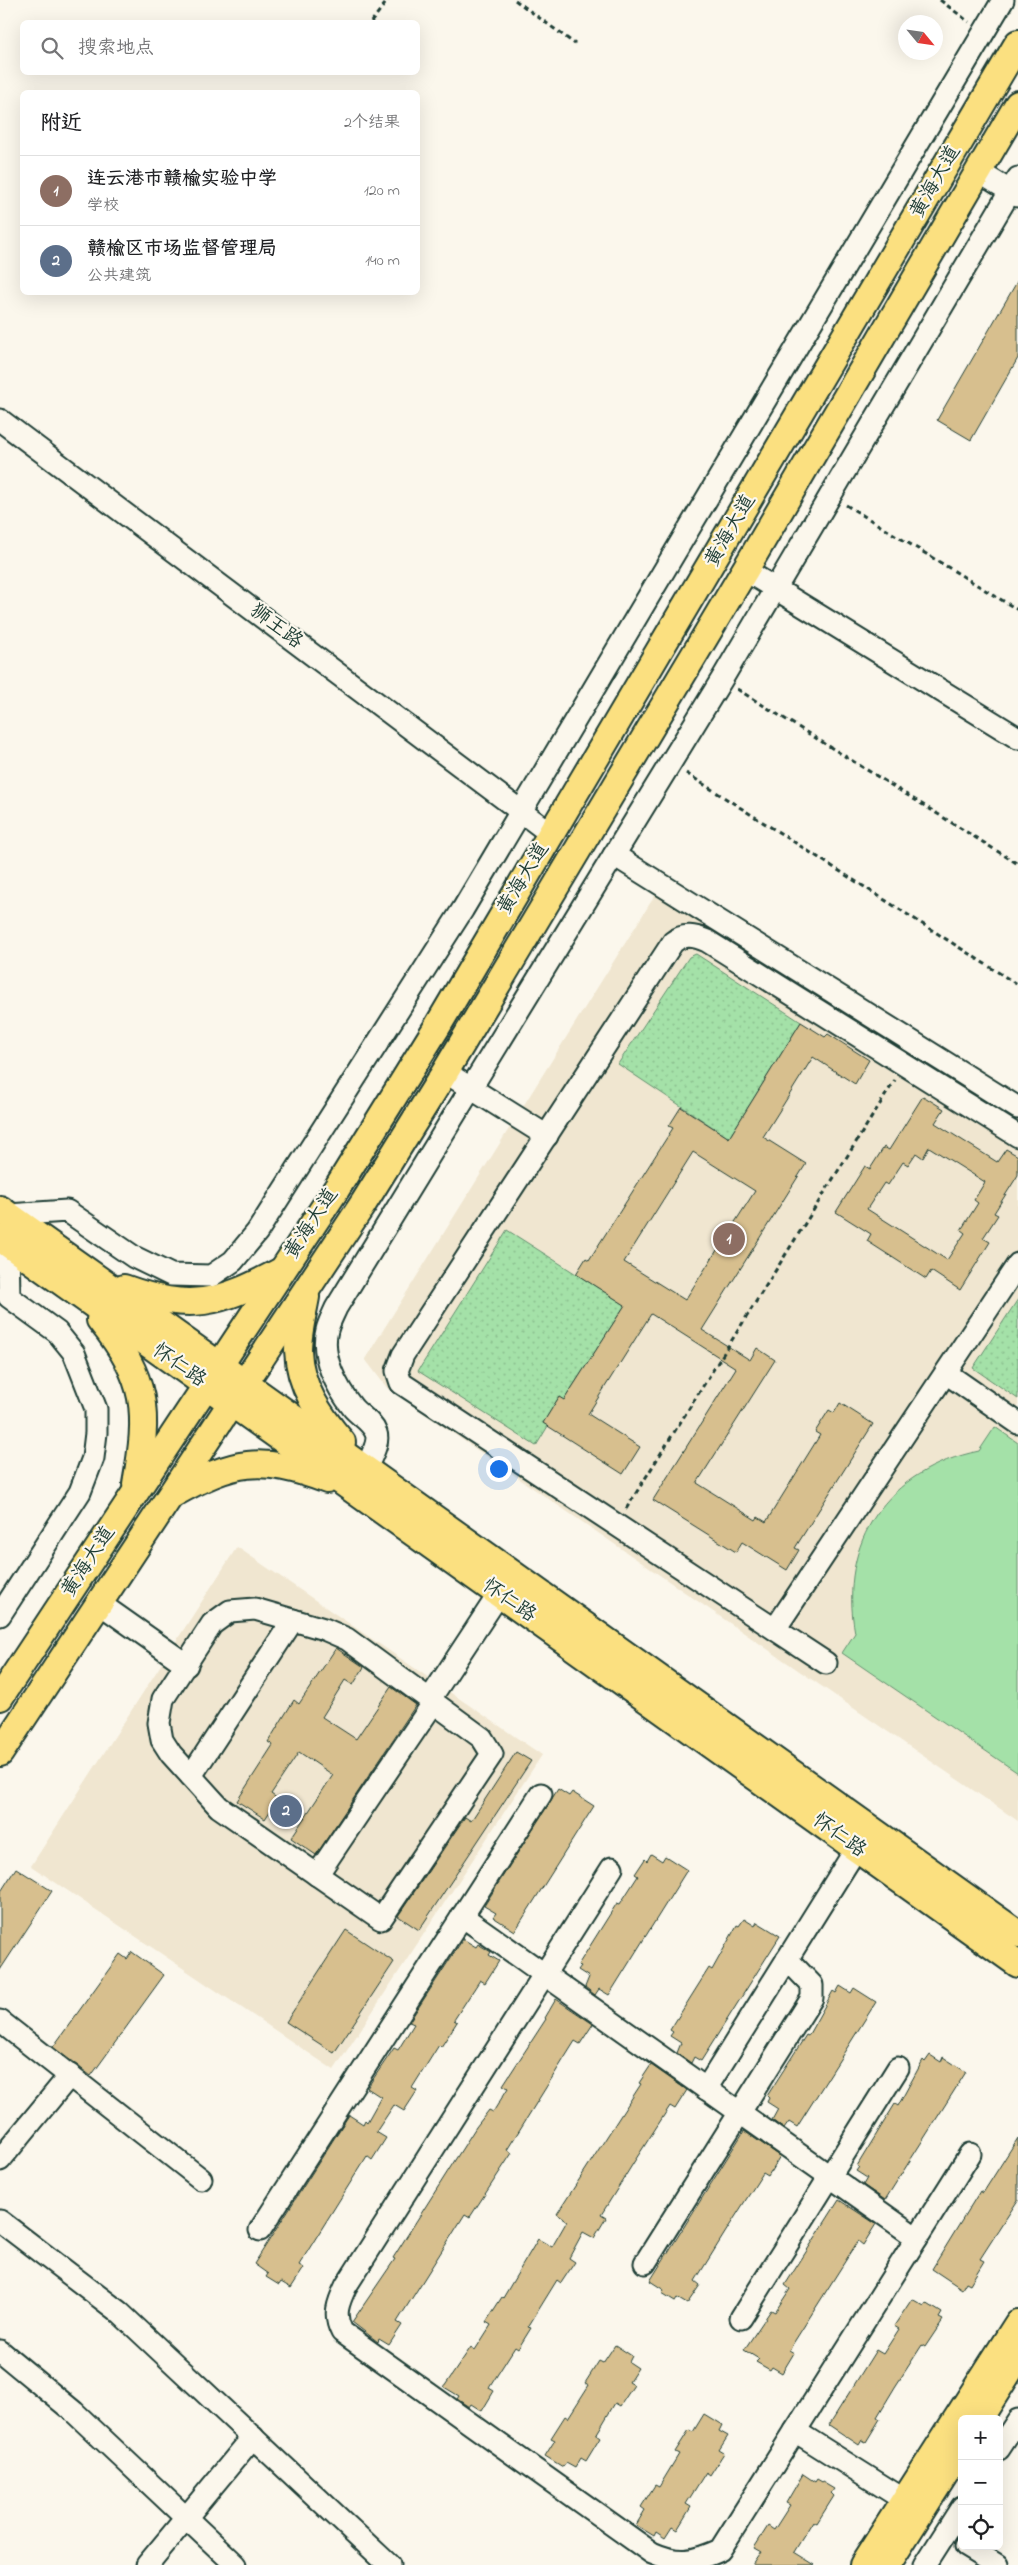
<!DOCTYPE html>
<html lang="zh">
<meta charset="utf-8">
<style>
body{margin:0;font-family:"Indie Flower","LXGW WenKai TC",sans-serif;background:#f6f6f6;color:#202124}
.controls{position:absolute;right:15px;bottom:15px;display:grid;overflow:hidden;border-radius:8px;box-shadow:0 5px 20px #0002}
.controls button{width:45px;height:45px;display:grid;place-items:center;padding:0;border:0;border-bottom:1px solid #e0e0e0;background:#fff;color:#202124;font:25px sans-serif}
.compass{position:absolute;left:898px;top:15px;width:45px;height:45px;border-radius:50%;background:#fff;box-shadow:0 5px 20px #0002;rotate:119deg}
.you{position:absolute;left:498px;top:1468px;width:18px;height:18px;margin:-12px;border:4px solid #fff;border-radius:50%;background:#1a73e8;box-shadow:0 0 0 8px #1a73e833}
.badge{display:grid;place-items:center;width:32px;height:32px;border-radius:50%;background:#2563eb;color:#fff;font-size:16px;font-weight:700}
.pin{position:absolute;translate:-50% -50%;border:2px solid #fff;box-shadow:0 1px 5px #0006}
.list{margin:0;padding:0;list-style:none}
h2{display:flex;justify-content:space-between;align-items:center;height:65px;margin:0;padding:0 20px;font-size:21px}
h2 small{font-size:16px;font-weight:400;color:#757577}
.list li{display:grid;grid-template-columns:32px 1fr auto;gap:15px;align-items:center;box-sizing:border-box;height:70px;padding:0 20px;border-top:1px solid #e0e0e0}
.list b{display:block;font-size:19px;white-space:nowrap}
.list p{margin:0;font-size:16px;white-space:nowrap;color:#757577}
.list em{font-size:16px;font-style:normal;color:#757577}
.icon{flex:none;width:28px;height:28px;fill:none;stroke:currentColor;stroke-width:2;stroke-linecap:round;stroke-linejoin:round}
.map{position:relative;flex:none;width:1018px;height:2565px;overflow:hidden}
.search{position:absolute;background:#fff;box-shadow:0 5px 20px #0002;left:20px;top:20px;width:400px;height:55px;display:flex;align-items:center;gap:12px;box-sizing:border-box;padding:0 18px;border-radius:8px;color:#757577;font-size:19px}
.panel{position:absolute;background:#fff;box-shadow:0 5px 20px #0002;left:20px;top:90px;width:400px;height:205px;border-radius:8px}
.map>svg:first-child{display:block}
.built{fill:#f0e6d0}
.grass{fill:url(#grass-dots);stroke:#628f6e}
.pitch{fill:#a4e1a8;stroke:#628f6e}
.building{fill:#d7bf8e;stroke:#1f3d34;fill-rule:evenodd}
.lines{fill:none;stroke-linecap:round;stroke-linejoin:round}
.minor-casing{stroke:#1f3d34;stroke-width:25}
.major-casing{stroke:#1f3d34;stroke-width:30}
.path{stroke:#1f3d34;stroke-width:3;stroke-dasharray:5 4;stroke-linecap:butt}
.minor{stroke:#fbf7ec;stroke-width:21}
.major{stroke:#fbe080;stroke-width:26}
.labels{text-anchor:middle;dominant-baseline:central;stroke-width:4.5;stroke-linejoin:round;paint-order:stroke}
.street-label{font-size:20px;fill:#1f3d34;stroke:#fbf7ec}
</style>
<div class="map">
<svg width="1018" height="2565" viewBox="0 0 1018 2565">
<defs>
<pattern id="grass-dots" width="8" height="8" patternUnits="userSpaceOnUse" patternTransform="scale(1.25)"><rect width="8" height="8" fill="#a4e1a8"/><path d="M2 2h.1M6 6h.1" fill="none" stroke="#8dc291" stroke-width="1.8" stroke-linecap="round"/></pattern>
</defs>
<rect width="100%" height="100%" fill="#fbf7ec"/>
<filter id="ink" filterUnits="userSpaceOnUse"><feTurbulence type="fractalNoise" baseFrequency=".02" numOctaves="2"/><feDisplacementMap in="SourceGraphic" scale="10" xChannelSelector="R" yChannelSelector="G"/><feConvolveMatrix kernelMatrix="1 2 1 2 8 2 1 2 1" color-interpolation-filters="sRGB"/></filter>
<g filter="url(#ink)">
<g class="built">
<polygon points="659,889 1018,1120 1018,1821 387,1388 365,1359"/>
<polygon points="237,1547 542,1755 334,2070 31,1866"/>
</g>
<g class="grass">
<polygon points="696,954 801,1022 729,1138 618,1064 689,957"/>
<polygon points="507,1230 625,1305 564,1400 559,1397 543,1423 548,1426 536,1446 418,1371"/>
<polygon points="1018,1299 1018,1399 973,1368"/>
</g>
<path class="pitch" d="M995,1427L1018,1443V1773L842,1653L855,1633C838,1541 887,1470 979,1451Z"/>
<g class="building">
<polygon points="1018,280 1018,358 971,440 937,420"/>
<path d="M801,1022L825,1037L828,1034L869,1060L855,1084L813,1057L763,1137L806,1164L702,1330L750,1360L757,1348L775,1360L697,1483L756,1520L758,1517L766,1522L820,1435L815,1432L829,1410L834,1413L840,1403L873,1424L795,1548L799,1550L787,1570L742,1542L736,1552L653,1500L736,1368L651,1314L588,1414L640,1447L623,1474L543,1423L559,1397L564,1400L625,1305L576,1274L586,1258L589,1260L673,1128L669,1126L681,1107L729,1138ZM693,1152L755,1191L685,1300L624,1262Z"/>
<path d="M923,1096L944,1109L935,1123L997,1162L1006,1149L1018,1156V1175L994,1213L998,1215L983,1238L990,1242L960,1290L931,1271L926,1279L867,1241L871,1234L836,1212L865,1166L870,1169L884,1147L889,1150ZM929,1147L985,1182L974,1200L978,1203L961,1230L965,1233L947,1260L867,1209L884,1183L888,1185L903,1162L908,1165L916,1153L923,1158Z"/>
<polygon points="336,1648 364,1667 353,1685 345,1680 322,1717 356,1739 391,1687 416,1705 316,1855 291,1838 333,1775 299,1752 271,1794 278,1799 265,1819 237,1801 273,1745 268,1742 294,1700 299,1704"/>
<polygon points="516,1752 531,1761 419,1930 398,1916 465,1817 471,1821"/>
<polygon points="558,1789 569,1796 572,1792 594,1806 515,1931 493,1917 496,1913 484,1906"/>
<polygon points="651,1854 662,1861 665,1856 687,1870 609,1995 599,1989 595,1995 585,1987 589,1977 578,1970 581,1966 578,1965 617,1903 620,1904 638,1876 635,1874 645,1859 647,1861"/>
<polygon points="16,1868 52,1891 0,1970 0,1893"/>
<polygon points="744,1919 755,1926 757,1922 780,1936 701,2061 694,2057 691,2063 677,2053 681,2043 670,2036 673,2032 670,2030 709,1968 712,1970 737,1925 739,1926"/>
<polygon points="346,1930 394,1962 334,2053 286,2022"/>
<polygon points="463,1939 476,1947 478,1944 491,1952 489,1955 499,1961 485,1983 480,1980 454,2020 457,2022 441,2047 439,2045 412,2088 417,2091 404,2111 394,2105 376,2132 386,2138 372,2160 367,2156 299,2265 304,2268 291,2288 281,2282 279,2285 266,2277 268,2274 254,2264 349,2115 363,2124 365,2120 367,2122 381,2097 367,2088 394,2048 398,2050 414,2024 409,2022"/>
<polygon points="132,1952 164,1975 91,2076 53,2047 120,1954 127,1959"/>
<polygon points="840,1986 851,1993 854,1988 876,2002 797,2127 789,2122 784,2129 772,2120 778,2109 767,2102 769,2098 767,2096 806,2035 808,2036 833,1991 836,1993"/>
<polygon points="556,1999 593,2024 580,2044 575,2041 507,2150 512,2153 470,2217 465,2214 397,2322 402,2325 389,2345 379,2339 378,2342 352,2322 395,2259 393,2258 476,2127 489,2110 493,2112 508,2088 503,2085 546,2019 545,2018"/>
<polygon points="930,2055 941,2062 943,2057 966,2072 885,2200 863,2185 867,2178 856,2171 859,2167 857,2166 895,2104 898,2106 923,2060 925,2062"/>
<polygon points="651,2065 687,2090 675,2109 670,2106 634,2162 601,2215 606,2218 594,2238 583,2232 569,2258 575,2262 561,2283 557,2280 528,2327 531,2328 518,2349 515,2347 489,2388 494,2391 482,2411 471,2404 469,2407 457,2399 459,2396 444,2387 471,2347 475,2350 491,2325 486,2322 502,2297 503,2298 538,2239 552,2247 567,2221 557,2214 641,2084 639,2083"/>
<polygon points="744,2131 780,2156 768,2176 763,2173 728,2228 695,2281 700,2285 687,2304 677,2298 675,2301 662,2293 664,2290 650,2281"/>
<polygon points="1018,2138 1018,2200 980,2259 984,2261 970,2284 966,2282 962,2289 932,2269 980,2191 983,2193"/>
<polygon points="839,2200 876,2224 863,2245 858,2241 789,2350 794,2353 782,2373 772,2367 770,2370 756,2362 759,2359 744,2350 771,2310 775,2312 790,2289 785,2285"/>
<polygon points="912,2299 924,2306 926,2303 942,2313 939,2318 943,2320 925,2347 922,2345 895,2387 877,2417 880,2419 866,2442 862,2440 859,2445 829,2425 876,2350 883,2354 899,2329 894,2326"/>
<polygon points="615,2345 632,2356 629,2362 638,2368 629,2382 634,2385 620,2406 615,2403 596,2435 600,2438 586,2461 581,2458 575,2468 566,2463 563,2467 545,2456 555,2440 551,2438 565,2416 568,2418 589,2385 585,2383 599,2361 603,2363"/>
<polygon points="704,2414 722,2425 719,2431 728,2436 719,2450 724,2453 710,2475 706,2472 686,2504 691,2507 677,2530 672,2527 665,2538 656,2532 654,2536 636,2525 645,2510 641,2507 655,2485 659,2487 679,2454 675,2452 689,2430 693,2432"/>
<polygon points="803,2474 815,2482 817,2479 834,2489 831,2493 834,2496 817,2523 813,2521 794,2552 815,2565 752,2565 761,2552 754,2548 768,2526 774,2530 790,2505 786,2503"/>
</g>
<g class="lines">
<defs>
<g id="minor">
<polyline points="979,172 1018,196"/>
<polyline points="0,420 551,834"/>
<polyline points="745,570 1018,738"/>
<polyline points="614,855 1018,1108"/>
<polyline points="445,1072 547,1136"/>
<polyline points="8,1215 67,1211 134,1257 171,1275 211,1276 233,1261 257,1232 463,909 1003,0"/>
<polyline points="946,1373 1018,1423"/>
<path d="M366,1469C369,1460 380,1443 376,1433C372,1422 360,1416 353,1408C337,1388 320,1356 327,1330C329,1322 333,1315 336,1308L722,679L1018,178"/>
<polyline points="99,1603 187,1665"/>
<polygon points="255,1609 324,1629 347,1639 482,1738 492,1754 381,1919 219,1807 171,1754 162,1740 159,1723 163,1699 212,1624 230,1611"/>
<polyline points="0,1615 80,1492 93,1458 96,1433 96,1409 74,1353 57,1332 9,1297 8,1244"/>
<polyline points="775,1629 1018,1264"/>
<path d="M826,1663L401,1383L397,1371L403,1355L673,942C684,933 695,936 707,941L1018,1136"/>
<polyline points="430,1699 499,1594"/>
<polyline points="191,1776 293,1620"/>
<path d="M612,1868L346,2286C338,2303 333,2315 342,2332L652,2553C679,2565 693,2562 720,2550L970,2154"/>
<polyline points="317,1875 434,1702"/>
<polyline points="462,1916 917,2238"/>
<polyline points="0,2021 201,2179"/>
<polyline points="706,2089 856,1849"/>
<polyline points="0,2160 70,2075"/>
<polyline points="0,2221 119,2312 389,2565"/>
<polyline points="260,2230 541,1794"/>
<polyline points="645,2263 812,1998 812,1985 787,1959"/>
<polyline points="741,2318 898,2068"/>
<polyline points="0,2351 74,2412 236,2565"/>
<polyline points="795,2431 917,2508"/>
<polyline points="999,2449 1018,2420"/>
<polyline points="966,2546 997,2565"/>
<polyline points="147,2565 253,2437"/>
<polyline points="925,2565 962,2507"/>
</g>
<g id="major">
<polyline points="0,1209 1018,1934"/>
<polyline points="0,1238 1018,1964"/>
<path d="M124,1288C191,1312 218,1304 279,1272"/>
<path d="M306,1297C303,1314 298,1333 298,1350C299,1386 320,1416 342,1442"/>
<path d="M100,1320C148,1380 149,1411 136,1484"/>
<path d="M173,1494C235,1460 259,1455 327,1480"/>
<polyline points="0,1697 337,1188 437,1027 1018,43"/>
<polyline points="0,1753 363,1204 445,1072 745,570 1018,104"/>
<polyline points="979,2419 1018,2357"/>
<polyline points="863,2565 1018,2323"/>
<polyline points="887,2565 962,2447"/>
</g>
</defs>
<use href="#minor" class="minor-casing"/>
<use href="#major" class="major-casing"/>
<g class="path">
<polyline points="515,0 575,44"/>
<polyline points="940,0 969,22"/>
<polyline points="371,22 388,0"/>
<polyline points="846,505 1018,610"/>
<polyline points="737,689 1018,864"/>
<polyline points="686,773 1018,985"/>
<polyline points="626,1509 895,1080"/>
</g>
<use href="#minor" class="minor"/>
<use href="#major" class="major"/>
</g>
</g>
<g class="labels">
<g class="street-label">
<text transform="translate(936 182) rotate(-60)">黄海大道</text>
<text transform="translate(731 531) rotate(-60)">黄海大道</text>
<text transform="translate(276 627) rotate(37)">狮王路</text>
<text transform="translate(524 879) rotate(-59)">黄海大道</text>
<text transform="translate(312 1224) rotate(-57)">黄海大道</text>
<text transform="translate(179 1366) rotate(35)">怀仁路</text>
<text transform="translate(89 1562) rotate(-57)">黄海大道</text>
<text transform="translate(509 1601) rotate(35)">怀仁路</text>
<text transform="translate(839 1836) rotate(36)">怀仁路</text>
</g>
</g>
</svg>
<div class="controls">
<button>+</button>
<button>−</button>
<button><svg class="icon" aria-label="locate" viewBox="0 0 24 24"><circle cx="12" cy="12" r="6"/><path d="M12 2v4M12 18v4M2 12h4M18 12h4"/></svg></button>
</div>
<svg class="compass" viewBox="-18 -18 36 36"><path d="M0-13l5 13h-10z" fill="#e53935"/><path d="M0 13l5-13h-10z" fill="#757577"/></svg>
<div class="you"></div>
<div class="pin badge" style="left:729px;top:1239px;background:#8d6e63">1</div>
<div class="pin badge" style="left:286px;top:1811px;background:#5c6f8a">2</div>
<div class="search"><svg class="icon" aria-label="search" viewBox="0 0 24 24"><circle cx="10" cy="10" r="6"/><path d="M15 15l6 6"/></svg>搜索地点</div>
<section class="panel">
<h2>附近<small>2个结果</small></h2>
<ul class="list">
<li><span class="badge" style="background:#8d6e63">1</span><div><b>连云港市赣榆实验中学</b><p>学校</p></div><em>120 m</em></li>
<li><span class="badge" style="background:#5c6f8a">2</span><div><b>赣榆区市场监督管理局</b><p>公共建筑</p></div><em>140 m</em></li>
</ul>
</section>
</div>
